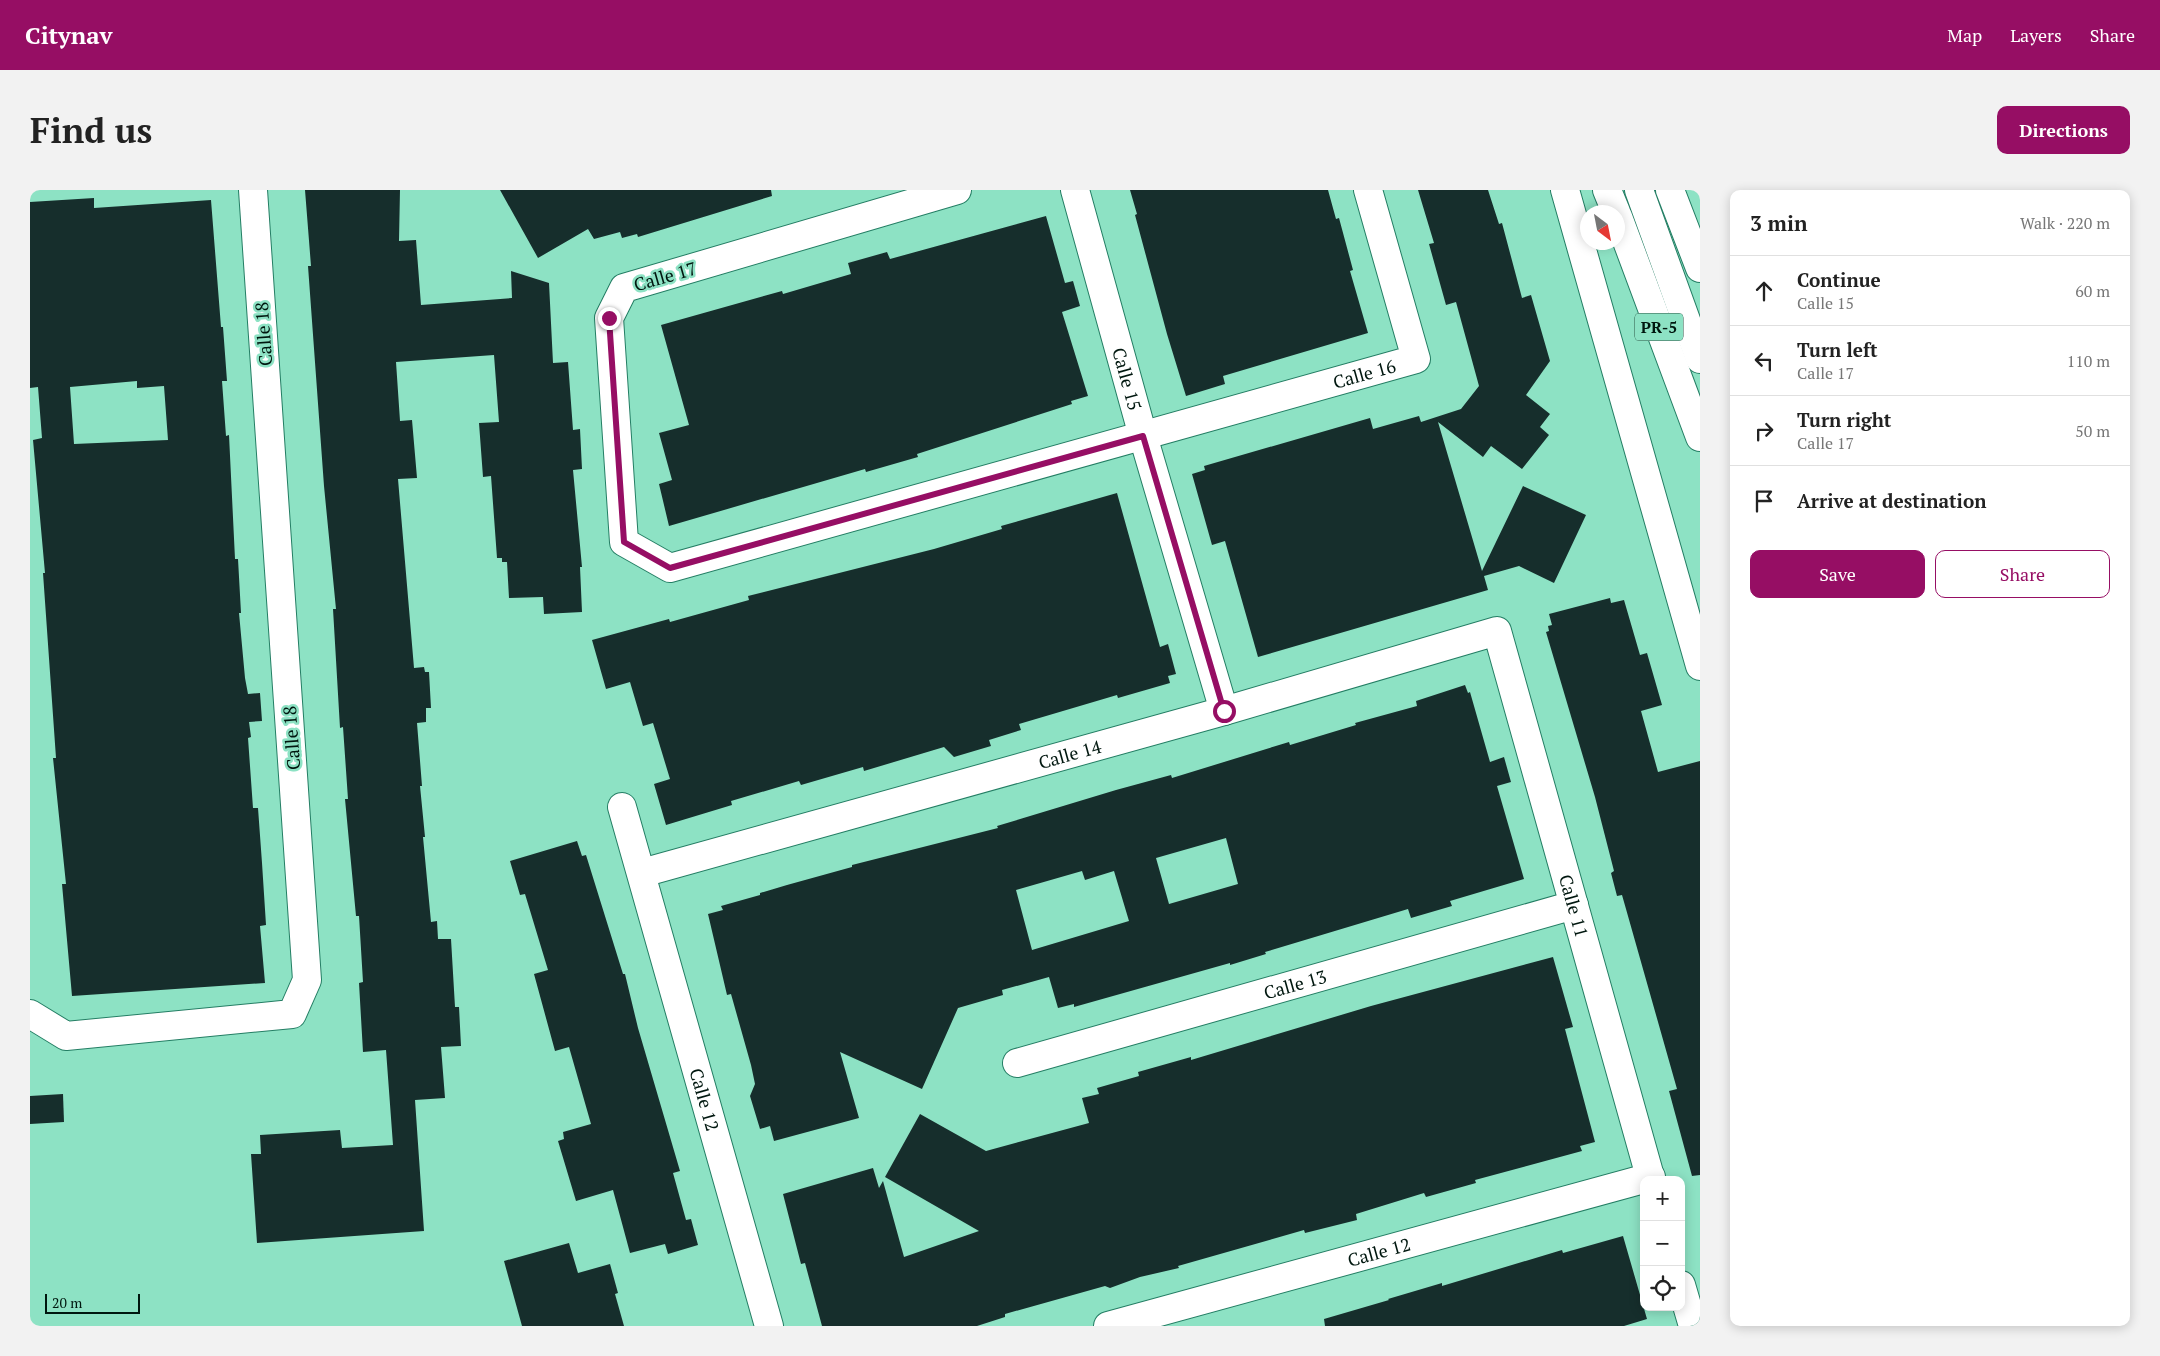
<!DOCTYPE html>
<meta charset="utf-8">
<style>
body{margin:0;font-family:"PT Serif",serif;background:#f2f2f2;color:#222}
.controls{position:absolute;right:15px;bottom:15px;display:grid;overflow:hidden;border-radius:10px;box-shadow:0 2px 12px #0003}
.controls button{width:45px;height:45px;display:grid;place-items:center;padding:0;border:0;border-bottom:1px solid #e0e0e0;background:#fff;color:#222;font:25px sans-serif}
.compass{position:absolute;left:1550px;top:15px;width:45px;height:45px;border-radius:50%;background:#fff;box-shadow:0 2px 12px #0003;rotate:148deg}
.scale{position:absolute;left:15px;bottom:12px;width:95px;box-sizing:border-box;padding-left:5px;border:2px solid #00170f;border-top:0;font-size:14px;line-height:18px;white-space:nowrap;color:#00170f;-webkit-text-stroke:4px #8de2c4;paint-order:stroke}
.stop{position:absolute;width:15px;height:15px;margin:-11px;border:4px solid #960e64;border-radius:50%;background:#fff}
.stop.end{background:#960e64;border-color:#fff;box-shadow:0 1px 5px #0008}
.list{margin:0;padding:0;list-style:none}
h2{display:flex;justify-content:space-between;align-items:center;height:65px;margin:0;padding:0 20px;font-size:21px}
h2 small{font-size:16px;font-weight:400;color:#767676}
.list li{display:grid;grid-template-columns:32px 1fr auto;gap:15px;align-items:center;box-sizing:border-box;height:70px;padding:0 20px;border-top:1px solid #e0e0e0}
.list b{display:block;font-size:19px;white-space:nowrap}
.list p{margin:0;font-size:16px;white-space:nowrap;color:#767676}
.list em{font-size:16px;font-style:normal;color:#767676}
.actions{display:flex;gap:10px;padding:15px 20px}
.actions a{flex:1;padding:11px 0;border:1px solid #960e64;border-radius:10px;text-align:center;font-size:18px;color:#960e64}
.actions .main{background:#960e64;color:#fff}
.icon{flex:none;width:28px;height:28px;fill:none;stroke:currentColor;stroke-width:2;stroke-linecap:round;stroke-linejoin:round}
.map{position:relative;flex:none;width:1670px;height:1136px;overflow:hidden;border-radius:10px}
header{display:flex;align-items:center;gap:30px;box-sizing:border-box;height:70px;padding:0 25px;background:#960e64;color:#fff}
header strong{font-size:24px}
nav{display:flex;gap:28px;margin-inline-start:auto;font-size:18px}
.intro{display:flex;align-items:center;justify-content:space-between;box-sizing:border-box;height:120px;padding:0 30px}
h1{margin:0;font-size:35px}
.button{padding:12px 22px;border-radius:10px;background:#960e64;color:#fff;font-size:18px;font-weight:700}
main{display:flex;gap:30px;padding:0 30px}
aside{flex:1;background:#fff;border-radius:10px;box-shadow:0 2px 12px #0003}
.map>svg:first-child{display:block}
.building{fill:#162e2c;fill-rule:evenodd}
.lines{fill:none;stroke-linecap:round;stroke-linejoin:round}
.minor-casing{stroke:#247e64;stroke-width:30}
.highway-casing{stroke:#247e64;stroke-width:30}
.minor{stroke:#fff;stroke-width:28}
.highway{stroke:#fff;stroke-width:28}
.route{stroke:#960e64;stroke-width:6}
.labels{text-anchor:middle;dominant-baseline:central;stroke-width:5;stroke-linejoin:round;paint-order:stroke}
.shield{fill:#8de2c4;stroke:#2a5445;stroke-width:1}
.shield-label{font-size:16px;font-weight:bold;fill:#00170f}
.street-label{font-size:18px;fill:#00170f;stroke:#8de2c4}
</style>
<header>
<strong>Citynav</strong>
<nav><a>Map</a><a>Layers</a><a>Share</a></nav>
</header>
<div class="intro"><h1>Find us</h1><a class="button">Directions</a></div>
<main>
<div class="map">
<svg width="1670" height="1136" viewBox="0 0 1670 1136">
<rect width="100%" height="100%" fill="#8de2c4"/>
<g class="building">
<polygon points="275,0 370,0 369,51 386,50 391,115 482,108 481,81 519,93 523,173 538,172 543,240 550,239 552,279 543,280 552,377 550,377 552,422 514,424 513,407 479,408 477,372 472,372 472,368 467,368 461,286 453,287 449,233 469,232 464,165 366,172 370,231 382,230 387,288 368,289 384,478 394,477 395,482 399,482 401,518 396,518 396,532 387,533 392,596 390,596 395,647 393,647 401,732 407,731 408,749 421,749 425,817 429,817 431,856 411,857 415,908 385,910 394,1041 227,1053 221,964 231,964 230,945 310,940 312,958 363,955 356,860 333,862 329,793 333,792 329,726 326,726 315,609 318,609 313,537 310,538 303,419 306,419 294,296 278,76 281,76"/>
<polygon points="470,0 741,0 742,6 608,47 607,44 592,48 590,42 564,49 558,39 508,68"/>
<polygon points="1100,0 1298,0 1306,29 1309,28 1323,80 1320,81 1338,143 1193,186 1195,194 1156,206 1137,144 1105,25 1107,24"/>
<polygon points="1388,0 1458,0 1469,34 1472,33 1492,108 1501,105 1520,171 1496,205 1520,224 1510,237 1519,245 1492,279 1461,256 1453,267 1408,232 1452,381 1493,296 1556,325 1524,393 1489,376 1454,386 1458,400 1228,467 1195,351 1182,355 1162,284 1175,280 1174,276 1340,228 1343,239 1389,226 1391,232 1431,219 1449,196 1426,112 1416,115 1399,54 1404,53"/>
<path d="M64,8V18L181,10L191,137H193L197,191H192L196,246L199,245L205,369H208L211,423H209L215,488L218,504L230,503L232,531L219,532L221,547L218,548L223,618H228L232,673L236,735L230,736L235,793L42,806L32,694H36L23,568H26L13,383H15L3,250L12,248L8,197L0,198V12ZM107,191V198L134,196L138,250L44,254L40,197Z"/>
<polygon points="1016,26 1035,93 1043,91 1050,116 1032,122 1058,206 1041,211 1042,214 887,264 888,267 836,282 835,279 639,336 629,294 642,290 629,243 659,235 631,135 752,101 753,104 821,84 818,73 857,62 860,69"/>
<polygon points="1087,303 1130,457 1138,454 1146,484 1138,486 1140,493 1088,508 1087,505 989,534 991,540 959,550 961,556 924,567 914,557 834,581 833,577 771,595 769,591 701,611 702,615 636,635 624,594 640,589 623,533 613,536 600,492 576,499 562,450 639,429 640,432 719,410 718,406 904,359 972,339 971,336"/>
<polygon points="1580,408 1581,413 1594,410 1610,465 1617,463 1632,515 1611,521 1628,582 1670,571 1670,985 1662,986 1639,901 1647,899 1596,719 1592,705 1587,706 1581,683 1584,681 1565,607 1516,442 1519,441 1518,436 1522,435 1519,424"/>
<path d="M1435,495L1438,503L1440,502L1460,572L1474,567L1481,592L1467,596L1494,689L1420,711L1422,716L1381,728L1378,719L1235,762L1236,764L1200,775V773L1044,817V814L1028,818L1019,787L972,800L973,805L928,818L892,899L810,862L829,928L744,951L740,936L730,939L720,906L725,894L721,875L701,804L697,805L678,724L693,720L691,716L730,705V703L757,695L822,677V675L968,638L967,636L1086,600L1141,585L1142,588L1259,552L1260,555L1326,535L1325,533L1387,516L1386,511ZM1196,648L1208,694L1139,714L1126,668ZM1052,681L1055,690L1084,681L1099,731L1002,760L986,700Z"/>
<polygon points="547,651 552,666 556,665 593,784 595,784 608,838 650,981 643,983 656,1030 661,1029 668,1055 638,1064 635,1054 600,1063 583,1000 546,1011 528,951 534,949 533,942 561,934 539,857 525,861 504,784 518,780 495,704 490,705 480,671"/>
<polygon points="1523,767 1543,837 1535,839 1565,952 1550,956 1552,961 1445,990 1446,993 1396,1007 1394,1003 1326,1024 1327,1030 1275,1043 1274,1040 1148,1076 1149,1078 1110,1087 1080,1098 1075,1096 975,1124 975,1127 947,1136 792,1136 775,1073 771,1074 753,1004 843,978 849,998 853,991 874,1067 949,1041 855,987 890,924 956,961 1059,933 1052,908 1069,904 1067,898 1109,886 1108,882 1161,867 1161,870 1341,816"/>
<polygon points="33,904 34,932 0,934 0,906"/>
<polygon points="1593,1046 1617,1129 1594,1136 1295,1136 1294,1129 1359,1110 1358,1109 1412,1093 1412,1096 1532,1060 1533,1063"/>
<polygon points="539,1053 548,1083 580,1074 588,1103 585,1104 594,1136 492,1136 474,1071"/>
</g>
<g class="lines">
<defs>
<g id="minor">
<path id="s1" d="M927,0L594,98L579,128L594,352L640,378L1386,169L1338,0"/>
<path id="s2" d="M1045,0L1113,246L1194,521"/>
<path id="s3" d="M592,617L739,1136"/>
<path id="s4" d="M612,683L1194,521L1467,441L1621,990"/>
<polyline points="0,824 36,846 262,824 277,790 223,0"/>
<path id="s5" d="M987,873L1544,715"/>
<polyline points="1651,1095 1663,1136"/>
<path id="s6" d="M1078,1136L1621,987"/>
</g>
<g id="highway">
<polyline points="1535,0 1670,476"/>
<polyline points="1577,0 1586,22"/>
<polyline points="1609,0 1670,169"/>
<polyline points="1640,0 1670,78"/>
<polyline points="1588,27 1670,247"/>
</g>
</defs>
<use href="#minor" class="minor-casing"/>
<use href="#highway" class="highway-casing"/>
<use href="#minor" class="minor"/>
<use href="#highway" class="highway"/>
</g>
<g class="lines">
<polyline class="route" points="579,128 594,352 640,378 1113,246 1194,521"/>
</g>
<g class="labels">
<rect class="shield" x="1605" y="123.5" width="48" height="27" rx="4"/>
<g class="shield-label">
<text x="1629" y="137">PR-5</text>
</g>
<g class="street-label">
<text transform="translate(635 86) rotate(-16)">Calle 17</text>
<text transform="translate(233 144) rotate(-94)">Calle 18</text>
<text stroke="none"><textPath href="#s1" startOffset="1379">Calle 16</textPath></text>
<text stroke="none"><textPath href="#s2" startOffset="196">Calle 15</textPath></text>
<text transform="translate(261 548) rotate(-94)">Calle 18</text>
<text stroke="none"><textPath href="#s4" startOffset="444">Calle 14</textPath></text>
<text stroke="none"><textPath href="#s4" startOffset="1174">Calle 11</textPath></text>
<text stroke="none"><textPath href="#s5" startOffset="289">Calle 13</textPath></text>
<text stroke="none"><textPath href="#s3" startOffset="304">Calle 12</textPath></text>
<text stroke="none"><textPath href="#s6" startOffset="281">Calle 12</textPath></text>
</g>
</g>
</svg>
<div class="controls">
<button>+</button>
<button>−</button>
<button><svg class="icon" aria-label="locate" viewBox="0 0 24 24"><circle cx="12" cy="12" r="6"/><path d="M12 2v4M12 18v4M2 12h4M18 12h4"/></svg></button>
</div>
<svg class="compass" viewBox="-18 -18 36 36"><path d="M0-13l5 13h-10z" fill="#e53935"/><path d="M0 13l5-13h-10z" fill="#767676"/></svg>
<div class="scale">20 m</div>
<div class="stop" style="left:1194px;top:521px"></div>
<div class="stop end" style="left:579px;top:128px"></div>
</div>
<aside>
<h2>3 min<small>Walk · 220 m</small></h2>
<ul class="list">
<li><svg class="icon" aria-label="ahead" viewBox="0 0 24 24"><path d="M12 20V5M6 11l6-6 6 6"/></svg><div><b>Continue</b><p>Calle 15</p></div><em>60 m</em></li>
<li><svg class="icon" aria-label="left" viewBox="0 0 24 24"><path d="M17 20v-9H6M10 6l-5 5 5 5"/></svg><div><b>Turn left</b><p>Calle 17</p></div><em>110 m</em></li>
<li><svg class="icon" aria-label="right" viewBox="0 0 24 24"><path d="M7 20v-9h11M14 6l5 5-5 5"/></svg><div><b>Turn right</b><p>Calle 17</p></div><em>50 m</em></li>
<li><svg class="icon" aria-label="arrive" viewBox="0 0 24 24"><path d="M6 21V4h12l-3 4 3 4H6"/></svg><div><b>Arrive at destination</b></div></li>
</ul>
<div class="actions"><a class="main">Save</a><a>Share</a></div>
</aside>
</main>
